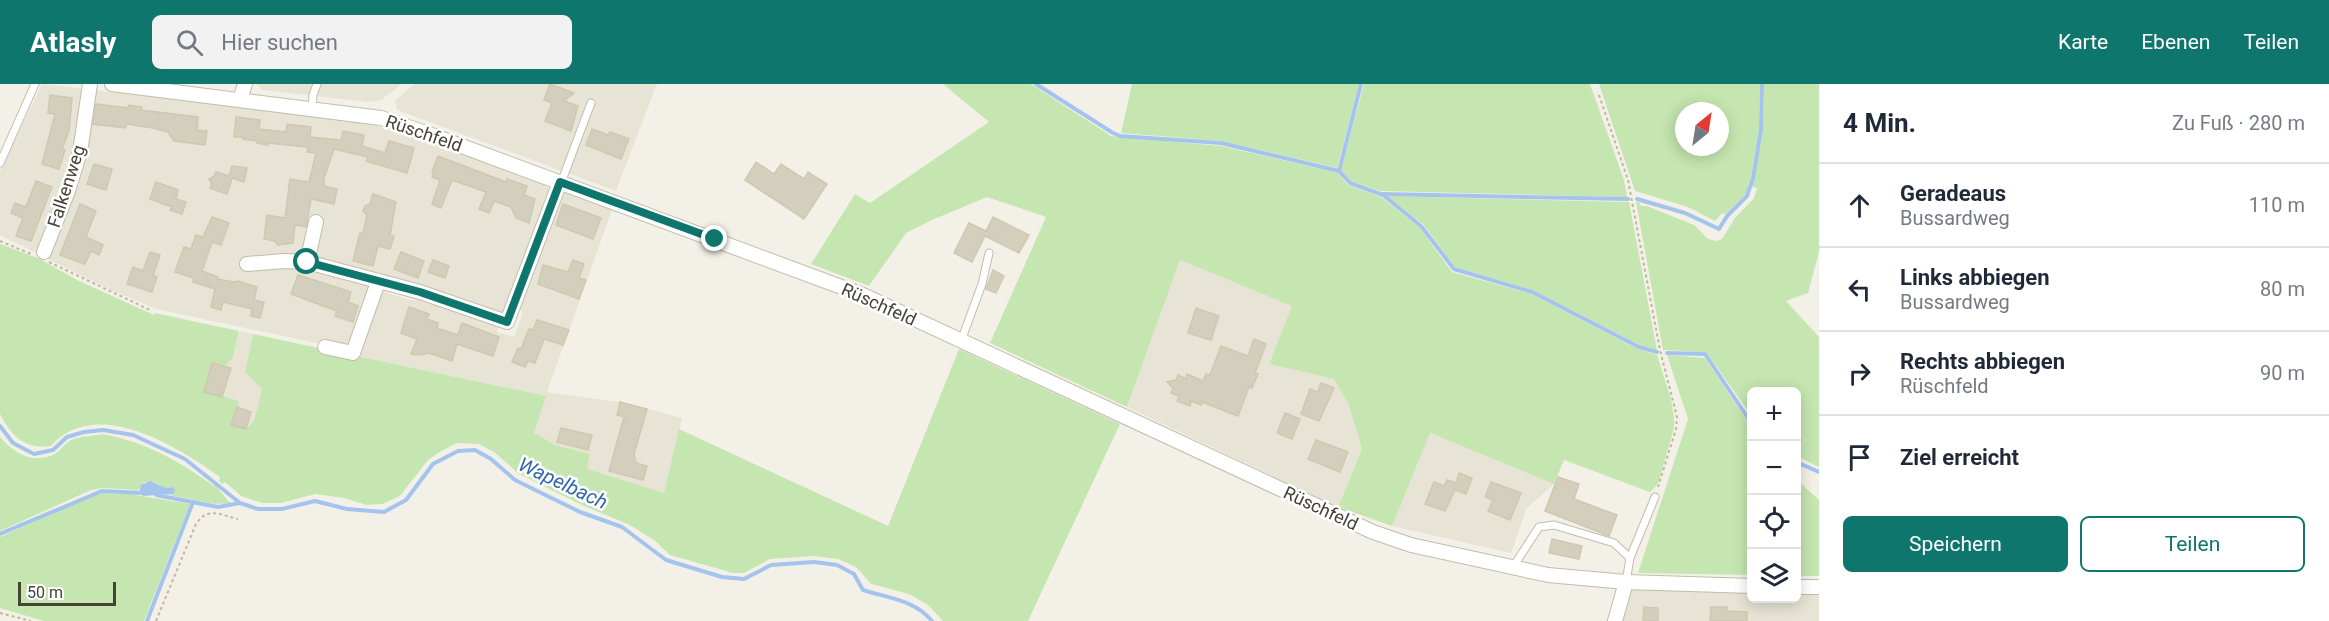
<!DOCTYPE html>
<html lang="de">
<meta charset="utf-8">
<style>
body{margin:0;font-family:Roboto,sans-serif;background:#f2f2f3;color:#1f2937}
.controls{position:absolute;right:18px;bottom:18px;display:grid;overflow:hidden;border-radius:9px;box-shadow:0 3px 15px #0003}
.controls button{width:54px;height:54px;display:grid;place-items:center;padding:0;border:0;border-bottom:2px solid #e0e1e3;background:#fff;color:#1f2937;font:30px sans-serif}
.compass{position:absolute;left:1675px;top:18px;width:54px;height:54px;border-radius:50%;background:#fff;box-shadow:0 3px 15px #0003;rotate:30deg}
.scale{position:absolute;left:18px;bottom:15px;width:98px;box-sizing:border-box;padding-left:6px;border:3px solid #464236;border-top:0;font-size:16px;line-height:21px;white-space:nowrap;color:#464236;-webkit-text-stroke:4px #fff;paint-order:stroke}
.stop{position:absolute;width:18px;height:18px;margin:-14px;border:4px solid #0f766e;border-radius:50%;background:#fff}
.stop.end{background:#0f766e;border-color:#fff;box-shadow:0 2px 6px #0008}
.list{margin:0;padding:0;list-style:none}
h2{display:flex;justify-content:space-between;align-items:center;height:78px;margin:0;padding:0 24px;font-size:26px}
h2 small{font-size:20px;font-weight:400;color:#747a83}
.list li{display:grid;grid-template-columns:39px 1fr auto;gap:18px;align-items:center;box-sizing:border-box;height:84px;padding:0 24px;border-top:2px solid #e0e1e3}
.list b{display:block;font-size:22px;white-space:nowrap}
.list p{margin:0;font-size:20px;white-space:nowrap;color:#747a83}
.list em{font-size:20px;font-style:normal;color:#747a83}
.actions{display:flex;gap:12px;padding:18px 24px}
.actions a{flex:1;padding:14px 0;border:2px solid #0f766e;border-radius:9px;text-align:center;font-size:21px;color:#0f766e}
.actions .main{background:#0f766e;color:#fff}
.icon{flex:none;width:33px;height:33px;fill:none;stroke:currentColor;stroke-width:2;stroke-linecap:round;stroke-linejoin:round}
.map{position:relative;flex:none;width:1819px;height:537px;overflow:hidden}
header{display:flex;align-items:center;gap:36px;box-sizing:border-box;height:84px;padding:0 30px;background:#0f766e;color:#fff}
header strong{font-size:28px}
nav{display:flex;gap:33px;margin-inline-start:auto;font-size:21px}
.search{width:420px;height:54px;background:#f2f2f3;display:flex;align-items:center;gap:15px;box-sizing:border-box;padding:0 21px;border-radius:9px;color:#747a83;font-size:22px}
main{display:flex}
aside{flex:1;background:#fff}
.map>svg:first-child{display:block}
.residential{fill:#e7e4d5}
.green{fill:#c5e6b0;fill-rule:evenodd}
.water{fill:#a4c4ee}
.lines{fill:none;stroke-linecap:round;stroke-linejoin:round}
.stream{stroke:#a4c4ee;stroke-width:4}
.building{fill:#d4cfbc;stroke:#cfc8b0;stroke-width:1.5}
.lane-casing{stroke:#c1bdac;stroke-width:9}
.street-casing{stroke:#c1bdac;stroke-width:16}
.path{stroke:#bfb89b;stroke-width:2;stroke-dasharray:3 3;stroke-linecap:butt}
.lane{stroke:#fff;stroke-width:7}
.street{stroke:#fff;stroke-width:14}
.route{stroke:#0f766e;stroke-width:8}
.labels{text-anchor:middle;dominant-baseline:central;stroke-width:5;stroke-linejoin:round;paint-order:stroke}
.street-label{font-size:18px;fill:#464236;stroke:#fff}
.water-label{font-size:20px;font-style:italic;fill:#3266ae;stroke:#fff}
</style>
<header>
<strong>Atlasly</strong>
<div class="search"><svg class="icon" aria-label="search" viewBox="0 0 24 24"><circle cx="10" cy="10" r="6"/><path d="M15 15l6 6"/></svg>Hier suchen</div>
<nav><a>Karte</a><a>Ebenen</a><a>Teilen</a></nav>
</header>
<main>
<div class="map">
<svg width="1819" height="537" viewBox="0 0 1819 537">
<rect width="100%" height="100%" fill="#f3f1e7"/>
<g class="residential">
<polygon points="42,0 356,36 429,57 546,101 550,109 505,227 499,230 375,191 349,266 156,225 109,205 0,151 0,87"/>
<polygon points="256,0 402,0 381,16 368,18 263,6"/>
<polygon points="415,0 657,0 616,107 397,26 395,16"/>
<polygon points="566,108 612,126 547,308 626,319 682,334 664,409 586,385 590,370 555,361 533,349 545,312 357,272 380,207 414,217 419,213 500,240 497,248 514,253 523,229 517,222 559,112"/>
<polygon points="1180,176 1293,222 1269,280 1334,295 1348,319 1362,365 1338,423 1127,323"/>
<polygon points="239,247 253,250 245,288 262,305 254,337 246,345 231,341 204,308 212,279 233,273"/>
<polygon points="1429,349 1554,400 1527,424 1511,469 1392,442"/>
<polygon points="1631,504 1751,509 1752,514 1796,514 1797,510 1819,511 1819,537 1617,537"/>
</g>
<g class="green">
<polygon points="943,0 1031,0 1111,52 1221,62 1338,89 1348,101 1381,113 1419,143 1452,188 1531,210 1638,265 1657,271 1671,315 1674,333 1674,344 1658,400 1650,408 1564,376 1554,400 1430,349 1392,442 1338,423 1362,365 1348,319 1334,295 1269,280 1292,222 1180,176 1127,323 990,259 1046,133 987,113 932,136 906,149 869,202 811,180 855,110 870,119 989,38"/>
<polygon points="1132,0 1359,0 1337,84 1222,57 1121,49"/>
<polygon points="1364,0 1590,0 1624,96 1627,113 1380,107 1351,97 1341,86"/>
<path d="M1599,0H1760L1759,45L1751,92L1746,110L1725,130L1722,129L1715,137L1688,123L1635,107ZM1684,27H1720V63H1684Z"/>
<polygon points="1764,0 1819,0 1819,168 1808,209 1786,217 1819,253 1819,383 1797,372 1796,308 1752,308 1751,331 1706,268 1663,266 1636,118 1639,118 1641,122 1647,122 1694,141 1708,155 1716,157 1722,155 1735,134 1754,114 1757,104 1752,103 1763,45"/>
<polygon points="1386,112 1629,118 1657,266 1640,261 1532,206 1455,183 1423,140"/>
<path d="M0,160L40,175L77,196L154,231L155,229L239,247L233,273L225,282L212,279L204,307L239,317L231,340L246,345L254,337L262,305L245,288L253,250L546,312L534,349L555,361L590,370L587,385L664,409L679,345L888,442L959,265L1120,340L1028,537H943L928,521L909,510L871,500L856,483L838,475L814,472L770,475L744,489H733L670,471L654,456L628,440L584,422L519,390L494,368L479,360L457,359L441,367L428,376L400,412L382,420L367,421L344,414L315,410L281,419H262L241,412L225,398L222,400L219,397L220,393C178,363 96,311 51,362C26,366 11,352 0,330Z"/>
<polygon points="1667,271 1705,274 1751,343 1751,491 1638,489 1688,335"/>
<path d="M103,350C148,359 177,376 214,402L215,401L230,419L215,420L169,411L174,410L172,403L167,404L154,398H145L138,406L102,404L91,406L0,447V353C14,369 31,380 53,371C60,368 64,360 71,356C80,352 93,352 103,350Z"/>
<polygon points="1796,395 1819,416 1819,492 1797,492"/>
<polygon points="103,409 129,410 190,420 144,537 44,537 0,524 0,453 92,412"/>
</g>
<polygon class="water" points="150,397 167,404 172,403 175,405 174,410 143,412 139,408 141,401"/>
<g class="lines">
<g class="stream">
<polyline points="1036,0 1113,49 1120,52 1221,59 1339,87 1350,99 1383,111 1421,142 1454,185 1532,208 1639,263 1657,268"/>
<polyline points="1339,87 1361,0"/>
<polyline points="1383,110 1628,115"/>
<polyline points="1637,115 1685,129 1719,145 1727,132 1747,112 1753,94 1761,45 1762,0"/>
<polyline points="1667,269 1705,270 1752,340"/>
<path d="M0,342L13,359L34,370L53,366L67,353L84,348L103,346L133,351L185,375L240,419L258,425H282L315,417L347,425L384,428L406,416L433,380L458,367L475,366L491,375L515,396L580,428L622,443L666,476L722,493L744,495L771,481L814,478L837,481L854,490L863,506C888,514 915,516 932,537"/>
<polyline points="1796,378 1819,388"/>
<polyline points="156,411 218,423 240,419"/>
<polyline points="0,450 102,407 143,409"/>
<polyline points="147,537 193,418"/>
</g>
</g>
<g class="building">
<polygon points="550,0 574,9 564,17 578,22 571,47 545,37 552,19 544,16"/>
<polygon points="50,11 72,14 69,47 62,65 65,66 59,85 42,80 55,30 48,29"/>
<polygon points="96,20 128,24 129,21 142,23 141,26 198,33 197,46 207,47 205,61 174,57 168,48 153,44 127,40 125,44 93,40"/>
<polygon points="236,33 260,36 259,45 286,48 287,40 311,43 310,53 341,56 343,47 364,51 362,62 385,69 389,57 414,64 407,89 366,77 368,73 334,65 324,94 324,102 337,105 334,120 311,115 306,143 295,141 293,159 278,161 275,157 264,155 267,131 285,134 290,95 309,98 316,69 307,68 308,63 268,59 268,61 257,59 257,57 243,55 243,53 234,53"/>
<polygon points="592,45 608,51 610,48 629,55 621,75 586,61"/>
<polygon points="438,72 506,98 507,95 527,102 524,111 535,115 529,139 516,134 511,123 494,117 489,129 479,125 486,108 452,96 441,124 432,120 440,96 432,93 434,89 432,88"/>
<polygon points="756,78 774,90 781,80 804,95 808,88 827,100 804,135 745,96"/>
<polygon points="94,80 112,85 106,106 87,100"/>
<polygon points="232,82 247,84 244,98 232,94 227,110 210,104 212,100 209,95 214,92 216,88 229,92"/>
<polygon points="36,97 52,103 31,157 16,152 23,134 11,129 15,119 26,123"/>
<polygon points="156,98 178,106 176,115 186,118 182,130 170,126 172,123 150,115"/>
<polygon points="373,110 396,118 390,151 394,152 390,165 378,162 373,182 353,177 360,149 363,149 367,131 363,127 365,122 370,120"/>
<polygon points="80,120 96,127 86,153 103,161 99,171 91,167 85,180 60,171"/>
<polygon points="563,120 601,134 593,155 556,141"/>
<polygon points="212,133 229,139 221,161 212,158 202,187 218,193 217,195 234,198 238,197 257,203 254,216 264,218 260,234 251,232 252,225 223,218 221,226 211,223 215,205 193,198 194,194 175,188 184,163 191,165 196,151 203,153"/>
<polygon points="993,133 1029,151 1019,169 985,152 972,178 954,169 969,139 986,147"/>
<polygon points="150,168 160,171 153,191 157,193 152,208 127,200 133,183 143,187"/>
<polygon points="401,168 424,177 418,194 394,185"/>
<polygon points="433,176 449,182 445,194 428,188"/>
<polygon points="573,176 584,180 579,194 586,196 579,215 538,200 543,181 568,188"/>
<polygon points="993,186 1004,192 996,209 986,205"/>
<polygon points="298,191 351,208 348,218 358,222 353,238 335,232 337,227 291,210"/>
<polygon points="409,223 429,230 427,235 438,239 437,244 458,251 462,239 499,253 493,272 457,260 452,277 429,269 420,271 411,270 417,255 401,249"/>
<polygon points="1196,224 1219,232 1211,256 1188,249"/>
<polygon points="537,236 569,246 563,261 544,255 535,279 528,277 525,283 512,278 518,264 521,265 529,245 533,246"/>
<polygon points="1254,255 1266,260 1255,289 1258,290 1252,304 1249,303 1238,332 1202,318 1201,321 1191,317 1190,322 1177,317 1179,312 1171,309 1173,304 1167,298 1176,296 1178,291 1186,295 1187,290 1203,297 1206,290 1210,291 1221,262 1248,272"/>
<polygon points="212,279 231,284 222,313 204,308"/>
<polygon points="1321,299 1334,304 1319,337 1301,330 1310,305 1318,308"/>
<polygon points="620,318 647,325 634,370 636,379 647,382 643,396 609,387 624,333 617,331"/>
<polygon points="237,323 251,328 246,345 231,341"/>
<polygon points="1285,329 1300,335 1292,355 1277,349"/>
<polygon points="561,344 592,351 588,366 557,358"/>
<polygon points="1316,356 1348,368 1340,388 1308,375"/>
<polygon points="1459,389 1472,394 1466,410 1455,406 1445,427 1425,420 1434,398 1444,402 1447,396 1456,399"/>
<polygon points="1558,393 1579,400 1574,415 1617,431 1609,452 1545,427"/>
<polygon points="1491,398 1521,409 1510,436 1488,427 1493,416 1485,413"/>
<polygon points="1552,455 1582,462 1579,475 1549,469"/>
<polygon points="1644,523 1658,524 1658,537 1643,537"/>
<polygon points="1711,523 1727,523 1727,527 1747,528 1747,537 1710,537"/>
</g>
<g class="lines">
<defs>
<g id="lane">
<polyline points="312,25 313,11 317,0"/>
<polyline points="0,79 35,0"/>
<polyline points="561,99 591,19"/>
<polyline points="961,257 982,200 989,169"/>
<polyline points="1630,474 1655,413"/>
<polyline points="1513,483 1539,443 1554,441 1614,459 1630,474 1626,498"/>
</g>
<g id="street">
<polyline points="112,0 381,34 432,51 863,211 1373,448 1411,461 1548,491 1626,498 1752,502"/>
<polyline points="240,16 245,0"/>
<polyline points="44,168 68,107 80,68 90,0"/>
<polyline points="307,178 316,138"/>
<polyline points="247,180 284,177 307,178 420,208 507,238 560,98"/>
<polyline points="325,263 353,269 378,198"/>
<polyline points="1796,503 1819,503"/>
<polyline points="1615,537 1626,498"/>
</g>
</defs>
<use href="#lane" class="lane-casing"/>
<use href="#street" class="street-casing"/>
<g class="path">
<polyline points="1599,11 1628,96 1660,266 1677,333 1676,345 1658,403"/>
<polyline points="0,157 31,170"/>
<polyline points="49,178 150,226"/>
<polyline points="0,529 31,537"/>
<path d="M156,537L196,440C208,422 220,431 238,435"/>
</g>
<use href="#lane" class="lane"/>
<use href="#street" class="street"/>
</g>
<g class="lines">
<polyline class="route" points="307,178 420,208 507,238 560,98 715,155"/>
</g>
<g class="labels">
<g class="street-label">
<text transform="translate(424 49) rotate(19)">Rüschfeld</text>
<text transform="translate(66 102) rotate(-72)">Falkenweg</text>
<text transform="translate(879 220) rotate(24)">Rüschfeld</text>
<text transform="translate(1321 424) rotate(25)">Rüschfeld</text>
</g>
<g class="water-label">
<text transform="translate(563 399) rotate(25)">Wapelbach</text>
</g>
</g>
</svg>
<div class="controls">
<button>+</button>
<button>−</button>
<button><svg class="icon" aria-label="locate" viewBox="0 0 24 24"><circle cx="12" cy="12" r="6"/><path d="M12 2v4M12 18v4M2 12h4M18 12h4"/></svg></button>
<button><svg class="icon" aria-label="layers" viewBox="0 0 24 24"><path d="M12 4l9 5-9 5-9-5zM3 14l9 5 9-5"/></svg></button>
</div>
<svg class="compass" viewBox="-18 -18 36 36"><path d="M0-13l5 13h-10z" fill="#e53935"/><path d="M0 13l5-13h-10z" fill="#747a83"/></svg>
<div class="scale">50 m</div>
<div class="stop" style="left:307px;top:178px"></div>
<div class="stop end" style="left:715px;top:155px"></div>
</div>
<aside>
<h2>4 Min.<small>Zu Fuß · 280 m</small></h2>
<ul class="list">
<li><svg class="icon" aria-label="ahead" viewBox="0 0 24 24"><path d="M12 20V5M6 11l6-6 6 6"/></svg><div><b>Geradeaus</b><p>Bussardweg</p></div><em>110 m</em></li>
<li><svg class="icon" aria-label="left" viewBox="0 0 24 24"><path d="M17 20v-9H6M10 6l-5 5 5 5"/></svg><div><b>Links abbiegen</b><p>Bussardweg</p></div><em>80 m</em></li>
<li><svg class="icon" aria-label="right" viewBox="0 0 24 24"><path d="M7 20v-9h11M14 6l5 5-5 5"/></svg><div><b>Rechts abbiegen</b><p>Rüschfeld</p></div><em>90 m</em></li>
<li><svg class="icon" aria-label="arrive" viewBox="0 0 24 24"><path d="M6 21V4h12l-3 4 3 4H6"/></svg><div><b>Ziel erreicht</b></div></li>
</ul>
<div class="actions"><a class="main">Speichern</a><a>Teilen</a></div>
</aside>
</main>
